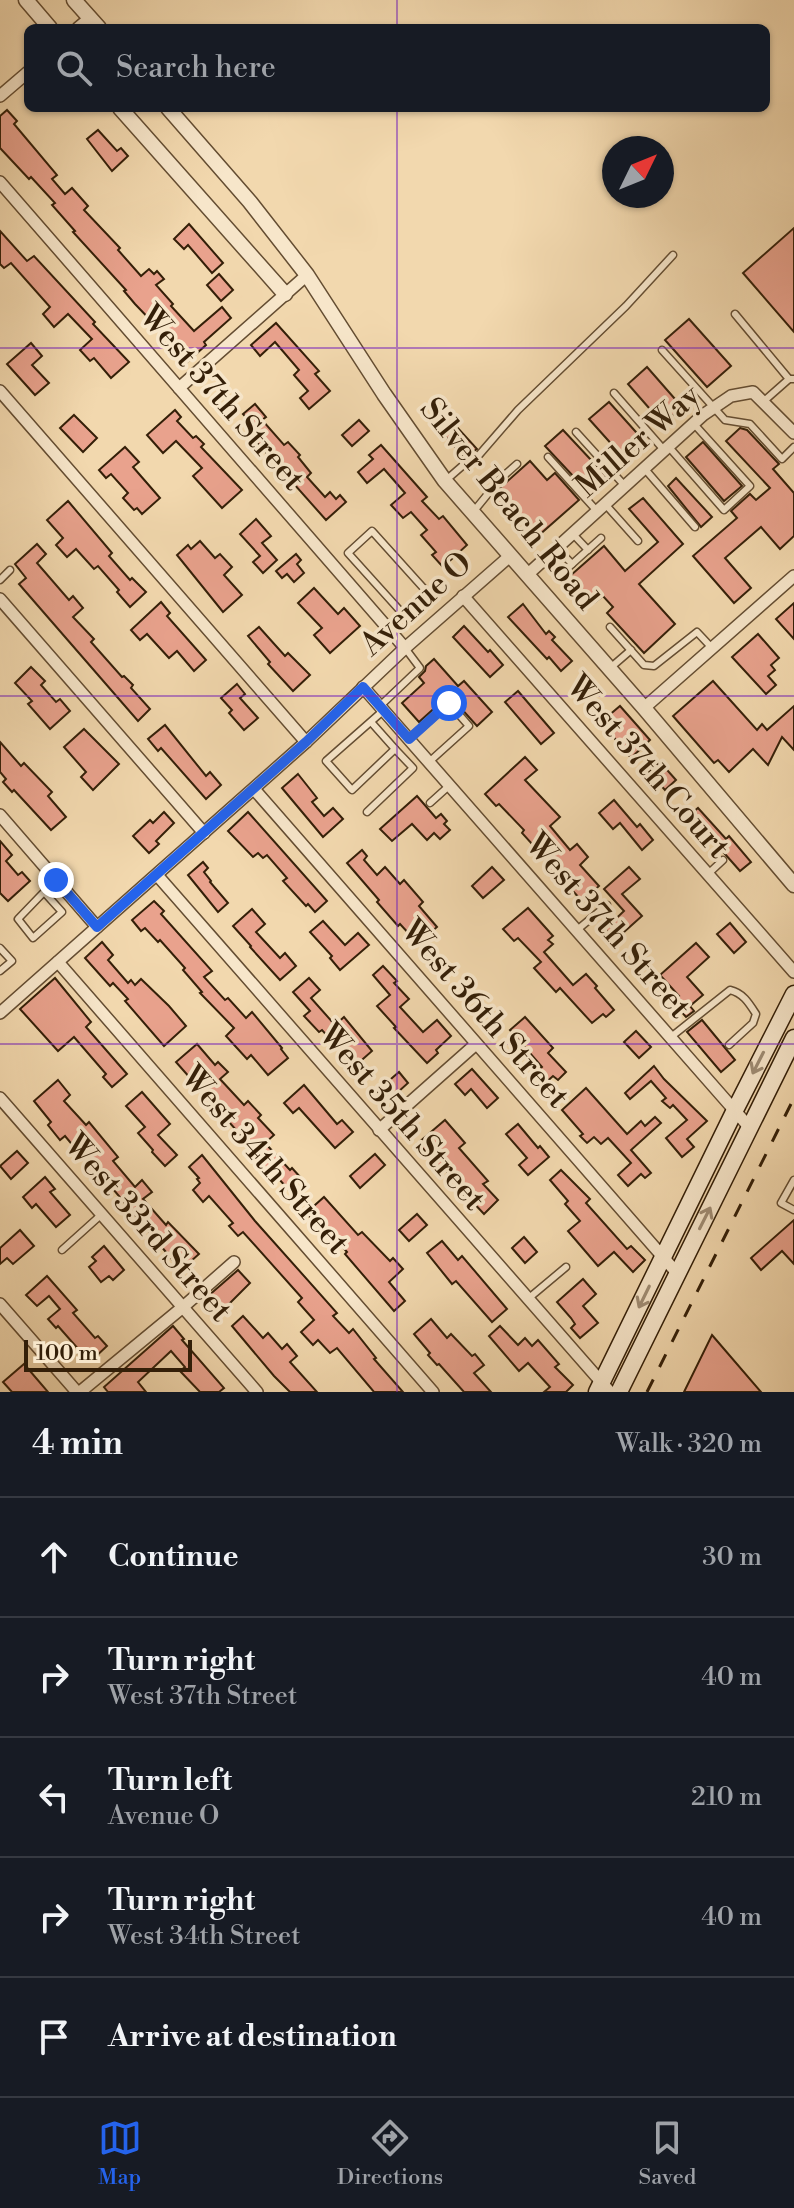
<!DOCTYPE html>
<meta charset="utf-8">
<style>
body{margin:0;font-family:"Libre Bodoni",serif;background:#242831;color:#f1f3f6}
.compass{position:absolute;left:602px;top:136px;width:72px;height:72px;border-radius:50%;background:#171b24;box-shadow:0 2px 6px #0004;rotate:47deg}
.scale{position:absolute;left:24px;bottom:20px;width:168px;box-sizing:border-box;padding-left:8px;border:4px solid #341f08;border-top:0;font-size:22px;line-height:28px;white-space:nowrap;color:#341f08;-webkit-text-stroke:6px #f7e6ca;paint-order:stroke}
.stop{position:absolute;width:24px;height:24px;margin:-18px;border:6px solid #2563eb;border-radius:50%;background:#fff}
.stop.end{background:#2563eb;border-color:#fff;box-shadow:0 2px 8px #0008}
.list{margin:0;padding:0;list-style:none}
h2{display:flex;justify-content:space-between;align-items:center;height:104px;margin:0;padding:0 32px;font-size:34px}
h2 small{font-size:26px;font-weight:400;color:#9ea1a6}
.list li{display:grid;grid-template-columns:52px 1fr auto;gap:24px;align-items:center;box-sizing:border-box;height:120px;padding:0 32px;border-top:2px solid #363941}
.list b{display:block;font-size:30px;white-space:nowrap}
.list p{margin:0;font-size:26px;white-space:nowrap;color:#9ea1a6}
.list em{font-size:26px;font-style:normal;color:#9ea1a6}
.icon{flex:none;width:44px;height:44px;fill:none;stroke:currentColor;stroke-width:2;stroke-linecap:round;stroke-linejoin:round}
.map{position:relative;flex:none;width:794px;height:1392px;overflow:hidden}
.search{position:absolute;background:#171b24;box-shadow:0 2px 6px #0004;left:24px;right:24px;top:24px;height:88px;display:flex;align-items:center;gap:20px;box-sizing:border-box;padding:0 28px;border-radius:12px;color:#9ea1a6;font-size:30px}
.sheet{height:704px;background:#171b24}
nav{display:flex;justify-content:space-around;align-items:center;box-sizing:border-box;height:112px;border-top:2px solid #363941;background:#171b24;font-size:22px;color:#9ea1a6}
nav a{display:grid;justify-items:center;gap:4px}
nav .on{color:#2563eb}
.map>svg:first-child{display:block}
.building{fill:#e9a28d;stroke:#341f08;stroke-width:2}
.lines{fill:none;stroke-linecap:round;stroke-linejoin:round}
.service-casing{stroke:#644d32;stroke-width:9}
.minor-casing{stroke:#644d32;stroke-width:14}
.tertiary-casing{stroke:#644d32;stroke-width:17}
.secondary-casing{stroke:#341f08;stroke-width:19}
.service{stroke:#f7e6ca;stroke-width:6}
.minor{stroke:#f7e6ca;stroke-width:11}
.tertiary{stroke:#f7e6ca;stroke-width:14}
.secondary{stroke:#f7e6ca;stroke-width:16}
.rail{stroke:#341f08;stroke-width:3;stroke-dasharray:14 14;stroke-linecap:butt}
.oneway{stroke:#9f8c73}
.route{stroke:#2563eb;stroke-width:10}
.grid{fill:none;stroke:#7b2cbf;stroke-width:2;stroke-opacity:0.55}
.labels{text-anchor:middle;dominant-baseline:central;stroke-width:7;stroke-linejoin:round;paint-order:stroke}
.street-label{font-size:32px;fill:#341f08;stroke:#f7e6ca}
</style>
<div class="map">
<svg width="794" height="1392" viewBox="0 0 794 1392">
<rect width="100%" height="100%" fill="#f2d8ae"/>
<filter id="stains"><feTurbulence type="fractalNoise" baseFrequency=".0025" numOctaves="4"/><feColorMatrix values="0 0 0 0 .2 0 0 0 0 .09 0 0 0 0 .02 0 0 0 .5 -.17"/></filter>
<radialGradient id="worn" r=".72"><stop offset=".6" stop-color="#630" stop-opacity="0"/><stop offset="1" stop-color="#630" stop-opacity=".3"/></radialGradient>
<g class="building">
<polygon points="7,110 17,121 14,124 57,175 52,179 65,194 72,188 88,206 84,210 120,248 118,250 141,276 149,269 154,274 157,271 164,279 156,285 173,304 171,306 194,331 222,307 231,318 204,342 206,345 187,362 181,356 183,354 135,304 124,291 126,290 73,232 75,231 52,205 55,203 31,177 29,179 0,148 0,116"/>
<polygon points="98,130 117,151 121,148 128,156 112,171 87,139"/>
<polygon points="189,224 223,263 212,273 188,245 184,249 174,239"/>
<polygon points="794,228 794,332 743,273"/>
<polygon points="0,231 27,261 34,256 95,322 93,324 129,362 111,378 94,358 90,361 80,350 92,339 68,314 54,327 43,314 50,307 11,263 4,268 0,264"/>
<polygon points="219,274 233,290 221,301 207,285"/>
<polygon points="689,319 731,366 707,387 665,340"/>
<polygon points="276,323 319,371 315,374 330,391 309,409 300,398 308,391 294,375 299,370 275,342 260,356 251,345"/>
<polygon points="31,343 42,356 32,365 49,383 35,395 7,364"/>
<polygon points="647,367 682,407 663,424 628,384"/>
<polygon points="609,402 644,441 624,458 589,419"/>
<polygon points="255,404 266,417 262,420 284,445 288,442 300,455 298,457 311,473 307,477 325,497 330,492 336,499 340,495 346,502 326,520 254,439 261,433 243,414"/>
<polygon points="175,410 181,417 177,421 193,438 196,436 204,444 201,447 242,490 222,508 193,476 202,468 176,441 163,453 147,435"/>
<polygon points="74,415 97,438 83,452 60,428"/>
<polygon points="359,420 369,431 352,446 342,435"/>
<polygon points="455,425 477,449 464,457 444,435"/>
<polygon points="740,428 747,430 779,464 773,469 794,493 794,536 780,549 761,527 725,558 751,588 734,603 693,556 737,518 731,511 750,494 756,500 770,488 726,441"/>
<polygon points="563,430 606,476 588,492 545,446"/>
<polygon points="703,442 742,486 724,501 686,457"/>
<polygon points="381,445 427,497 422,501 439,519 443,516 467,545 443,567 432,555 436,552 421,535 427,530 411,512 403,518 391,505 405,493 384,469 367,483 358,472 373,459 369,455"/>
<polygon points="125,447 139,462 133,467 160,498 142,514 137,508 134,510 123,498 128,493 111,474 106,478 99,470"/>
<polygon points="530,461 547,480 555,473 579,500 538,536 509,503 503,508 493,497 501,487"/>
<polygon points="676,478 712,517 701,527 668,486"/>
<polygon points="643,498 683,544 639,584 675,624 644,653 607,613 613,607 603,596 594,603 591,600 583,607 562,583 604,546 625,571 658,542 629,509"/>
<polygon points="68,501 112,553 109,556 130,580 132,578 146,592 130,607 117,592 119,590 98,566 94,569 76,549 67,557 56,545 63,538 47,520"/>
<polygon points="256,519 271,536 262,543 277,560 263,573 253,562 260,556 240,534"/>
<polygon points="200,541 215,558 220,554 232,567 224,575 242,595 223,612 177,555 188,545 191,549"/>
<polygon points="37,544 46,554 37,563 69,600 73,596 83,608 73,617 94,639 91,642 122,677 124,676 133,685 131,688 150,709 138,721 19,584 26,578 15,564"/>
<polygon points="296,554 301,560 297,564 304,573 294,582 287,574 282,578 276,571"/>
<polygon points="314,588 338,614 344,608 360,626 330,653 314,635 322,628 298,603"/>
<polygon points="161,602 170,613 167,616 206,660 194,671 177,651 169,658 147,634 140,640 131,630"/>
<polygon points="794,603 794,639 776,619"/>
<polygon points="523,604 546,634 549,631 555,637 552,640 572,661 561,671 549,657 547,659 508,617"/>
<polygon points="464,626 488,652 490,650 503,665 490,677 453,637"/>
<polygon points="259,627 285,656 288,653 310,675 293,691 268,664 270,662 248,636"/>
<polygon points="758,634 779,658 771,665 775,670 768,676 776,685 766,694 732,657"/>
<polygon points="434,659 458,686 464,681 492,712 477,726 449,695 419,722 402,703 424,683 419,677 425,671 426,666"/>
<polygon points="31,667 45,681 41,685 56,702 60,699 70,711 50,729 28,704 32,701 15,683"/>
<polygon points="713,681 757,730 762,724 767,730 794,706 794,750 782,737 768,765 753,749 729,772 718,760 714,763 673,716"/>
<polygon points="237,684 245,694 240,698 258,718 244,730 229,713 232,710 221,698"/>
<polygon points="518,691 554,733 541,744 505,702"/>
<polygon points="620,706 650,740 631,758 601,722"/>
<polygon points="165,725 206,776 210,772 221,785 206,799 161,748 158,751 148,739"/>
<polygon points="84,729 119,764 93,790 81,777 86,772 64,747"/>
<polygon points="0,742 21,766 24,763 52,792 48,796 66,817 51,830 14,790 12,792 3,782 6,779 0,772"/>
<polygon points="525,757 537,770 525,780 560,817 550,826 570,850 577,844 588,857 580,865 599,886 582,901 560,877 558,879 549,869 552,866 522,833 524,830 499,804 496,806 485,794"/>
<polygon points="660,762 676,780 665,790 649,772"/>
<polygon points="298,774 317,798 312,802 324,816 333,808 343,819 323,837 282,788"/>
<polygon points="417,796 436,818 441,814 447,821 444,824 450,830 440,839 434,833 427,840 412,824 392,841 380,829"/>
<polygon points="614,800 637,827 640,824 653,840 642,850 620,823 613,829 599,813"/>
<polygon points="698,808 726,839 729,836 751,862 740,871 710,837 706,841 686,818"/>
<polygon points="164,812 174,823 156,841 159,844 149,853 133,836 150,820 153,823"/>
<polygon points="248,812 327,901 315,912 308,904 306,906 283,881 287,878 267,855 263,858 258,853 253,857 228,831"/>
<polygon points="0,841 12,855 6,861 18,875 22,872 30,881 8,901 0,893"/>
<polygon points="362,850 367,856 364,860 377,875 385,867 400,884 404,880 423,902 419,906 437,927 416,945 410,939 412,937 400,924 398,926 377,902 379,900 347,863"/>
<polygon points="203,862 208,868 204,872 211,881 210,882 228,903 218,912 188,875"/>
<polygon points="492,867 504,880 483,898 472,886"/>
<polygon points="629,867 640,879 622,894 642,916 615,940 605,929 624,911 604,889"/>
<polygon points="154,901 164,911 161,914 212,971 204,977 225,1000 228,998 246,1018 252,1012 282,1048 281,1049 288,1058 268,1075 251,1055 247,1059 226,1036 234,1028 200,993 202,992 183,970 185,968 160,940 158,942 145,928 141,931 132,920"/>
<polygon points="528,908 553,936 548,940 553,944 544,952 573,985 586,974 597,986 595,988 614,1010 606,1017 603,1014 592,1023 560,988 556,992 534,968 541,962 518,938 514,941 503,929"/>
<polygon points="252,909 265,924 256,932 280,958 285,953 296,966 280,980 250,947 251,946 233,926"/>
<polygon points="323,921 345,945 358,933 369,945 340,970 330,958 332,956 310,932"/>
<polygon points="730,923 746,942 734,953 717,934"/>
<polygon points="102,942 113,955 108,960 128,983 131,980 135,985 141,979 169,1006 186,1026 164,1046 125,1001 128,999 113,983 110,986 85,958"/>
<polygon points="696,943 709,957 687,977 703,995 690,1006 694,1011 686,1017 673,1002 679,996 660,975"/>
<polygon points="383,966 397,981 394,983 409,999 400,1007 423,1032 437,1020 451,1036 436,1050 438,1053 427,1063 394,1028 396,1027 377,1006 390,995 373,975"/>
<polygon points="55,978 91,1022 86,1027 127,1074 112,1087 103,1077 106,1074 74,1037 58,1051 20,1009"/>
<polygon points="309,978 320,990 311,998 335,1025 344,1017 372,1051 355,1066 322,1030 319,1032 304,1016 310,1011 293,992"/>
<polygon points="525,1017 553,1048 548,1053 566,1072 558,1080 553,1076 543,1085 534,1075 542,1067 510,1030"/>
<polygon points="702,1020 735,1060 721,1072 687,1032"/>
<polygon points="636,1031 651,1047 639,1058 624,1042"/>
<polygon points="197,1044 215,1065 218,1062 228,1072 220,1079 244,1105 248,1101 261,1115 258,1118 274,1135 265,1143 290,1170 292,1168 301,1178 288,1189 269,1168 264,1172 255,1162 260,1157 176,1062"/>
<polygon points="654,1066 664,1079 707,1121 687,1139 694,1147 682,1157 666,1138 687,1120 673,1105 670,1108 662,1101 666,1098 651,1081 630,1099 625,1093"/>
<polygon points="472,1069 498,1098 487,1108 471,1089 465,1095 455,1084"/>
<polygon points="399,1072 408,1083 387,1102 377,1091"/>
<polygon points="58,1080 70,1095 64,1101 86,1125 89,1122 118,1157 113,1161 135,1187 142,1180 152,1192 143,1199 166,1225 168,1222 199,1254 181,1270 82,1152 80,1154 65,1136 60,1140 48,1125 51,1122 34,1101"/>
<polygon points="304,1085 337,1124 342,1120 353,1132 335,1148 299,1108 293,1113 284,1103"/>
<polygon points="586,1088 627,1134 641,1121 645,1126 655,1117 661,1123 631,1150 651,1173 645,1178 641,1174 628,1186 618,1175 631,1163 608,1138 601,1144 594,1137 587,1143 580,1136 583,1134 562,1110"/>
<polygon points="142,1092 170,1124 158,1135 177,1155 165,1166 152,1152 153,1150 138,1133 145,1127 126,1106"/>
<polygon points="445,1120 465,1143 459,1148 488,1181 483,1184 498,1200 484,1214 469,1198 467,1199 457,1187 459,1185 442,1166 439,1167 418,1143"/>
<polygon points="518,1124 538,1148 540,1146 549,1157 528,1175 519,1165 527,1158 506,1134"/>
<polygon points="17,1151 28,1163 11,1179 0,1166"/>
<polygon points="375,1154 385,1165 360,1188 350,1176"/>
<polygon points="202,1155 255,1221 337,1313 333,1316 349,1333 353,1329 376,1358 374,1359 403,1392 374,1392 337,1348 330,1353 318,1340 313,1345 301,1332 314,1320 298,1302 302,1298 243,1232 238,1236 229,1226 233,1223 209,1196 203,1202 193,1190 200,1183 197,1179 199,1178 189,1167"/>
<polygon points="561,1170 590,1199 586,1203 627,1249 631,1246 645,1260 633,1272 614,1252 598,1266 568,1231 580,1221 565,1204 568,1201 550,1180"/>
<polygon points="45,1177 55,1189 50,1192 70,1215 56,1227 36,1204 32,1208 23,1197"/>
<polygon points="324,1197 358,1235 362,1232 390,1261 393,1258 403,1269 389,1282 405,1301 394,1311 345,1254 347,1252 336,1239 333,1241 306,1213"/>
<polygon points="417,1214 427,1225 409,1241 399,1230"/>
<polygon points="794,1220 794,1264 782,1251 761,1270 751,1258"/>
<polygon points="20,1230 34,1246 13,1264 7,1258 0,1264 0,1248"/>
<polygon points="524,1237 537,1252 525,1263 512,1248"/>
<polygon points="442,1241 458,1260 462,1256 507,1309 492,1322 456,1281 452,1284 427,1253"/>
<polygon points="104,1246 124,1270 113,1280 109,1276 101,1282 89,1267 96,1261 92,1257"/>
<polygon points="238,1270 250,1283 221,1312 207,1297"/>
<polygon points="47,1276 77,1310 73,1313 95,1338 98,1336 107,1346 92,1360 89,1356 84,1360 78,1353 80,1351 58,1326 56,1328 48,1319 60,1309 49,1296 37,1306 26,1295"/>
<polygon points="583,1279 596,1294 583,1306 598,1323 580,1338 571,1328 575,1324 571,1318 557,1302"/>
<polygon points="243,1316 263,1338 268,1333 282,1349 287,1344 297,1356 290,1362 317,1392 290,1392 274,1376 232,1326"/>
<polygon points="431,1319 447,1338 451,1334 472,1356 475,1354 484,1365 474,1373 491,1392 464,1392 439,1364 437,1365 428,1355 430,1353 414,1334"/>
<polygon points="173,1326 184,1339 182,1340 224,1388 219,1392 200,1392 180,1371 185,1367 171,1351 138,1382 146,1392 108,1392 104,1387"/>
<polygon points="500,1326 518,1345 525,1338 532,1346 538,1340 559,1364 555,1367 573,1385 566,1392 544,1392 550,1387 528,1363 519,1371 489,1336"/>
<polygon points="712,1335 761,1392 684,1392"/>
<polygon points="24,1364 48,1392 12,1392 3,1382"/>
</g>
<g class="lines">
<defs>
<g id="service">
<polyline points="735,314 789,379"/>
<polyline points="662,350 725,420 750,424 782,459 794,447"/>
<polyline points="614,393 664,450"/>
<polyline points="764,401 789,379 794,379"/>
<polyline points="576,432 625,486"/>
<polyline points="668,446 724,510 750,486 694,424"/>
<polyline points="548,457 597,511"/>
<polyline points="644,468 695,527"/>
<polyline points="445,481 468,461 479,455 518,410 626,306 673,255"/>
<polyline points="605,504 638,541"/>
<polyline points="474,511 500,479 517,464"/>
<polygon points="372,531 427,592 403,614 348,553"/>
<polyline points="572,533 588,550"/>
<polyline points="557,548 572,564"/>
<polyline points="561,574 601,538"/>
<polyline points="0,580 10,570"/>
<polyline points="610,627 644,665 654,666 697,632 712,648"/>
<polyline points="609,669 631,650"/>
<polyline points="380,706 420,668 405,648"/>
<polyline points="371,722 395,749"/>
<polyline points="409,739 449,703 469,726 429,762"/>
<polyline points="430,803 450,785"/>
<polyline points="367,812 413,768 395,749 352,790 326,761 384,710"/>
<polyline points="708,874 723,860"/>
<polyline points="44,892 18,919 33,938 62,912 44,892 56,880"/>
<polyline points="577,930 607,905"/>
<polyline points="0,948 12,961 0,971"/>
<path d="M671,1037L730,990C743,993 749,1003 756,1014L753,1023L729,1045"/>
<polyline points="794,1180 781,1203 794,1210"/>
<polyline points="62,1250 102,1214"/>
<polyline points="529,1298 566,1267"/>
</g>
<g id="minor">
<polyline points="78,28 90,18"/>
<polyline points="0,96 28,72"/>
<polyline points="0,182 405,648"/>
<polyline points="179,388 307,275"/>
<polyline points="0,391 306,742"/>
<polyline points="527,575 703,415 731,396 753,392 794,433"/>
<polyline points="463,596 794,972"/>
<polyline points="0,599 204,833"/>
<polyline points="363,687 750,1128"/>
<polyline points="644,708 794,576"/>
<polyline points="254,789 677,1273"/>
<polyline points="0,815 97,927"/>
<polyline points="157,875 610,1392"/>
<polyline points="58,962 433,1392"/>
<polyline points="0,1013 306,742 405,648 510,556"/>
<polyline points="0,1098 257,1392"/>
<polyline points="379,1130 476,1044"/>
<polyline points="0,1304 77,1392"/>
<polyline points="80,1392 183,1307 234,1262"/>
</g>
<g id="tertiary">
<polyline points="26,0 50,28"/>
<polyline points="74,0 99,28"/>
<polyline points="120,108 285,294"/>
<polyline points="168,108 250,202 307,275 384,394 445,481 644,708 794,885"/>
</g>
<g id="secondary">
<polyline points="597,1392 735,1110 794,994"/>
<polyline points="619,1392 794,1038"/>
</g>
</defs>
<use href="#service" class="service-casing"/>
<use href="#minor" class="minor-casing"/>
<use href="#tertiary" class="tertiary-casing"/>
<use href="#secondary" class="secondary-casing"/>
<use href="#service" class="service"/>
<use href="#minor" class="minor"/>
<use href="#tertiary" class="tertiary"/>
<use href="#secondary" class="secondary"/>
<polyline class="rail" points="647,1392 794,1098"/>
</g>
<defs><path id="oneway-shaft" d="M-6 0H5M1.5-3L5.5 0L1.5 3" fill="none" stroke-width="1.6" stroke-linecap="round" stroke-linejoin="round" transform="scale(2)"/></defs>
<g class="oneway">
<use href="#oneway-shaft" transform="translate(758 1063) rotate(117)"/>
<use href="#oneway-shaft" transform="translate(705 1218) rotate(-63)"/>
<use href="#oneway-shaft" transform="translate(644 1297) rotate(116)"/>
</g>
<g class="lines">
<polyline class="route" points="56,880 97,927 306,742 363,687 409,739 449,703"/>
</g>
<path class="grid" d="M397,0V28M397,108V1392M0,348H794M0,696H794M0,1044H794"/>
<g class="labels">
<g class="street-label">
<text transform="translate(222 398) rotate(49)">West 37th Street</text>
<text transform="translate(638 441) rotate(-41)">Miller Way</text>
<text transform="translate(509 504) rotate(51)">Silver Beach Road</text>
<text transform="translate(416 604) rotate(-42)">Avenue O</text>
<text transform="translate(648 767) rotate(49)">West 37th Court</text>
<text transform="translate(608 926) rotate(49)">West 37th Street</text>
<text transform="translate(485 1014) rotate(49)">West 36th Street</text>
<text transform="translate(402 1117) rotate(49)">West 35th Street</text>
<text transform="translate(265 1160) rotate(49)">West 34th Street</text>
<text transform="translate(148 1228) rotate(49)">West 33rd Street</text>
</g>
</g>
<rect width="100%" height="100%" filter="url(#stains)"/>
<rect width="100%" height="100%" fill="url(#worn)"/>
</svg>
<svg class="compass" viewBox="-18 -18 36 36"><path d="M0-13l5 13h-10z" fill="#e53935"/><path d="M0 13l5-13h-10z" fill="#9ea1a6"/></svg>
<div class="scale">100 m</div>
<div class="stop" style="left:449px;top:703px"></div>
<div class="stop end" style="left:56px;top:880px"></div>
<div class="search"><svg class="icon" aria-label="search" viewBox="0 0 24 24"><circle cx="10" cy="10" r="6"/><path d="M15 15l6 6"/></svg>Search here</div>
</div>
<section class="sheet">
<h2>4 min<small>Walk · 320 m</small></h2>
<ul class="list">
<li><svg class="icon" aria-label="ahead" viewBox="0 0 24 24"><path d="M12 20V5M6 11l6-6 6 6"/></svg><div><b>Continue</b></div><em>30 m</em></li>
<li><svg class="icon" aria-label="right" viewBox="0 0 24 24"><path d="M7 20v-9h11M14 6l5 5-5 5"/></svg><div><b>Turn right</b><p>West 37th Street</p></div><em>40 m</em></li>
<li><svg class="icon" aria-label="left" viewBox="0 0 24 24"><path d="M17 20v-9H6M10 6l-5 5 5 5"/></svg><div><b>Turn left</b><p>Avenue O</p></div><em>210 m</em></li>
<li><svg class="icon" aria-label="right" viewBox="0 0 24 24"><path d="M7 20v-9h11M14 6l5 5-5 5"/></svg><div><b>Turn right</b><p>West 34th Street</p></div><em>40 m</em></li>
<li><svg class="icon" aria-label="arrive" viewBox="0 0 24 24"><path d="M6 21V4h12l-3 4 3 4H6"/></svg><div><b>Arrive at destination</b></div></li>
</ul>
</section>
<nav>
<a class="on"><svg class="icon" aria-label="map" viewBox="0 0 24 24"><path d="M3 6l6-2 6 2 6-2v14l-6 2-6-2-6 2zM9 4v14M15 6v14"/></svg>Map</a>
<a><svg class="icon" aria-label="directions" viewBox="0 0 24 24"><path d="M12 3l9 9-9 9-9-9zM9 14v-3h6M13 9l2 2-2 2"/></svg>Directions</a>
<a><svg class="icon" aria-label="saved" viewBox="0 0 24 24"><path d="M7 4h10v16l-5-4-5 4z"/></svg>Saved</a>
</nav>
